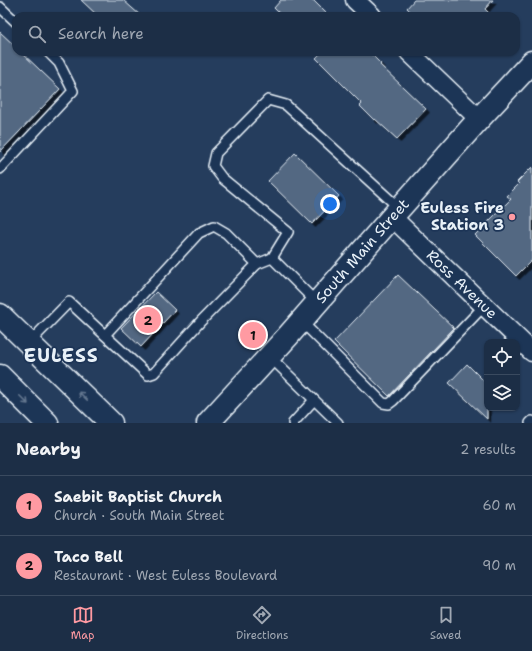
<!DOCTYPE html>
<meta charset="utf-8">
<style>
body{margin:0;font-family:"Shantell Sans",sans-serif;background:#25364d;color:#f1f3f6}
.controls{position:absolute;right:12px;bottom:12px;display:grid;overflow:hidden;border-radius:8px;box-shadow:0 1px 3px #0004}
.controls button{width:36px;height:36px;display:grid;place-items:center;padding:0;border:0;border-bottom:1px solid #3a4a5f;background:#1c2e46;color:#f1f3f6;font:20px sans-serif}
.you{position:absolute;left:330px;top:204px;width:14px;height:14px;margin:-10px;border:3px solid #fff;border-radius:50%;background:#1a73e8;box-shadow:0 0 0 6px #1a73e833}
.badge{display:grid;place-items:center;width:26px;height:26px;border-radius:50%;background:#ff9aa2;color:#111;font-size:13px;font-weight:700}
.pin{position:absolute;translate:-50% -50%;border:2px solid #fff;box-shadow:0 1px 4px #0006}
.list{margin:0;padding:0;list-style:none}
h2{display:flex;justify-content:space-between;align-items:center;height:52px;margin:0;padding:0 16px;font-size:17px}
h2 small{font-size:13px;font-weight:400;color:#a0a8b3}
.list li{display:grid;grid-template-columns:26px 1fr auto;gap:12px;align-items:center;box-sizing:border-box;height:60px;padding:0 16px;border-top:1px solid #3a4a5f}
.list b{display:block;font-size:15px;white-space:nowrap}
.list p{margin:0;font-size:13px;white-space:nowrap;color:#a0a8b3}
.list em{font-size:13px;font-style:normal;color:#a0a8b3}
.icon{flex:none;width:22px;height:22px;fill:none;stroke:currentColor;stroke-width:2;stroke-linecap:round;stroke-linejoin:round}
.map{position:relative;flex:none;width:532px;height:423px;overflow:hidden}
.search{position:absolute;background:#1c2e46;box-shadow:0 1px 3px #0004;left:12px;right:12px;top:12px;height:44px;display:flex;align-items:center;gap:10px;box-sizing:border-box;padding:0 14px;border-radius:12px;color:#a0a8b3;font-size:15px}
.sheet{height:172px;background:#1c2e46}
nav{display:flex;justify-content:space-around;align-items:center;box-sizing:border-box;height:56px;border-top:1px solid #3a4a5f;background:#1c2e46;font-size:11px;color:#a0a8b3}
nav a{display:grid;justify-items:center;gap:2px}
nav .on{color:#ff9aa2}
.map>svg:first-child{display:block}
.building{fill:#536782;stroke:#e8f1f8;filter:url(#shadow)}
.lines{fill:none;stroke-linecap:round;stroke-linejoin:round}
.lane-casing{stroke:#e8f1f8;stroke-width:12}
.street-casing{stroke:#e8f1f8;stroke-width:21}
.secondary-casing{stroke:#e8f1f8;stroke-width:25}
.primary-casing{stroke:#e8f1f8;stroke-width:25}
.lane{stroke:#1d3557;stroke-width:9}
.street{stroke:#1d3557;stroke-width:18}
.secondary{stroke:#1d3557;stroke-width:22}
.primary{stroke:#1d3557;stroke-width:22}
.oneway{stroke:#64778f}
.poi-dot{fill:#ff9aa2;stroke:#1d3557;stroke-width:1.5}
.labels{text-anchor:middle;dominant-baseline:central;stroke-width:3.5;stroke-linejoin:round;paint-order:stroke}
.poi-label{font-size:15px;font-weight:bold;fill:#e8f1f8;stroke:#1d3557;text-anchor:end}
.street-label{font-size:15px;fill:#e8f1f8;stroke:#1d3557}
.district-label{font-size:19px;font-weight:bold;letter-spacing:1px;fill:#e8f1f8;stroke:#1d3557}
</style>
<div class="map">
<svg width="532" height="423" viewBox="0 0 532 423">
<defs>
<filter id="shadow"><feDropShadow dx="3.5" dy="3.5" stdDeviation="0" flood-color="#0009"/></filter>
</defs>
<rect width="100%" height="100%" fill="#253d5d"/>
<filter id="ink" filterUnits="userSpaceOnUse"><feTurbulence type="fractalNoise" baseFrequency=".025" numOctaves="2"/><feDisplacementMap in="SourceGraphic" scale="8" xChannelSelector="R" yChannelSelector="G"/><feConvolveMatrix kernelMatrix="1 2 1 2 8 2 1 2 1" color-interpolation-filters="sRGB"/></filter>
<g filter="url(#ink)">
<g class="building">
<polygon points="81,0 123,0 141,16 98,16"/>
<polygon points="281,0 313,0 329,16 282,16 274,8"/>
<polygon points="414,0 493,0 485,9 492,16 415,16 407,8"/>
<polygon points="0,32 16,47 16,52 21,52 60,89 0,152"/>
<polygon points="322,52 369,52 381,64 380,65 426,109 397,139 375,119 374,120 360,106 362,104 316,58"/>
<polygon points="295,153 339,196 312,224 268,181"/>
<polygon points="532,167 532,260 516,276 475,235 511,199 507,196 519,184 517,182"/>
<polygon points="398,275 454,328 389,396 334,342"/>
<polygon points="156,292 175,310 141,347 121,328"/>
<polygon points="467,364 487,384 487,419 449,383"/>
</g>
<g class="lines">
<defs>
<g id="lane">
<polyline points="0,7 16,22"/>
<polyline points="0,169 73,91 59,63 48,52"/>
<polyline points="272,258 288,232 222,178 213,166 216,153 268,100 286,105 399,208"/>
<polyline points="301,321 383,403 389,404 393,401 484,306"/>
<polyline points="105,335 199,233 214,226 226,233 257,264"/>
<polyline points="29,343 69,302 148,375 154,373 201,321 257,264 272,258 317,303"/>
<polyline points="269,356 338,423"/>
<polyline points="293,423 314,400"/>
<polyline points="530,423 532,421"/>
</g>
<g id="street">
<polyline points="355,0 372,16"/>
<polyline points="409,52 479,119"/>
<path id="s1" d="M392,217L532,352"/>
</g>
<g id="secondary">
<path id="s2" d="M208,423L288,336L392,217L479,119L532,62"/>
</g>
<g id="primary">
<polyline points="0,315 111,423"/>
<polyline points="0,376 47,423"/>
</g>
</defs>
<use href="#lane" class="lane-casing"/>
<use href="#street" class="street-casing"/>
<use href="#secondary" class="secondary-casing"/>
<use href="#primary" class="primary-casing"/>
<use href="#lane" class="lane"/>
<use href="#street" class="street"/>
<use href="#secondary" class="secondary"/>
<use href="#primary" class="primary"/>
</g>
<defs><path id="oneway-shaft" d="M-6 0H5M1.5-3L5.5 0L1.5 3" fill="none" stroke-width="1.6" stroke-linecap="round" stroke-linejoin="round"/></defs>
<g class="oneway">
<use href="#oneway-shaft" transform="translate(83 396) rotate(-136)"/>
<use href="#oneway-shaft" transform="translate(24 400) rotate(45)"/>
</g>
</g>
<circle class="poi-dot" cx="512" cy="217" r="4"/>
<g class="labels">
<g class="poi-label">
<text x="504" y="208">Euless Fire<tspan x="504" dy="17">Station 3</tspan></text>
</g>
<g class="street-label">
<text stroke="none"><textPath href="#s2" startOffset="231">South Main Street</textPath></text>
<text stroke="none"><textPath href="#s1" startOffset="97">Ross Avenue</textPath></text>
</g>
<g class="district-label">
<text x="61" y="355">EULESS</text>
</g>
</g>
</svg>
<div class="controls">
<button><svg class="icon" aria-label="locate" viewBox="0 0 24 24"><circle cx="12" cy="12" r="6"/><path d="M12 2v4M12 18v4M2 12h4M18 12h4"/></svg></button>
<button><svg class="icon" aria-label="layers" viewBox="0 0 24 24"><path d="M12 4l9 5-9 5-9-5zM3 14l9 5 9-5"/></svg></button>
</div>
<div class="you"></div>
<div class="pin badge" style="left:253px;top:335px">1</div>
<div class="pin badge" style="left:148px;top:320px">2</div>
<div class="search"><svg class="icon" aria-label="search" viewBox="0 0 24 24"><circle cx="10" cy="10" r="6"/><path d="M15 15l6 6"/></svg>Search here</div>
</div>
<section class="sheet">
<h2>Nearby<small>2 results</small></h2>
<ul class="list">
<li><span class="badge">1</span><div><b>Saebit Baptist Church</b><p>Church · South Main Street</p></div><em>60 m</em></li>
<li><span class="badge">2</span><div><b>Taco Bell</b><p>Restaurant · West Euless Boulevard</p></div><em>90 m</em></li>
</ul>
</section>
<nav>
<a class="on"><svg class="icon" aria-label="map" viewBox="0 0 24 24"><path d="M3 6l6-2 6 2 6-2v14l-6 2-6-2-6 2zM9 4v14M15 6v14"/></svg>Map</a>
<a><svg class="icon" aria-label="directions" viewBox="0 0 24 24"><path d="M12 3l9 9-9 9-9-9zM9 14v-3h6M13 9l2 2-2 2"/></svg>Directions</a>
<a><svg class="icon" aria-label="saved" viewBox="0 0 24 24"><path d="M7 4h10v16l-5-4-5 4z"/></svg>Saved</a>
</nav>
